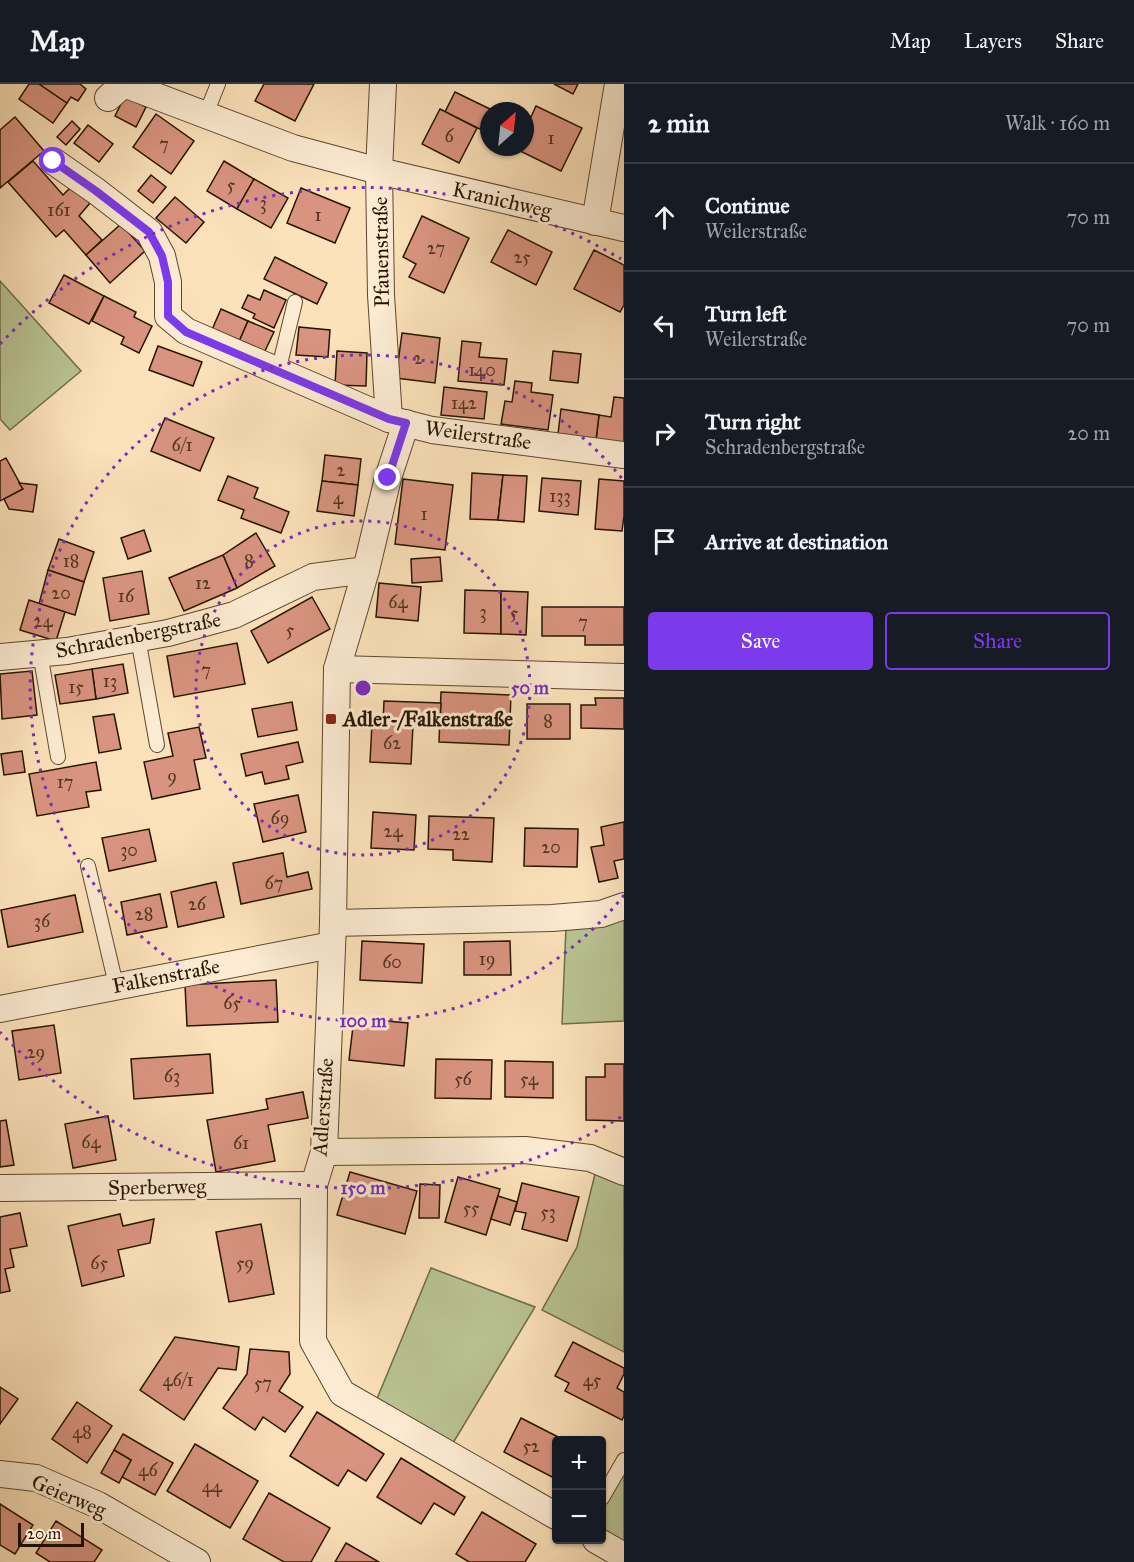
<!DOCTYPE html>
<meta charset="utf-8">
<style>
body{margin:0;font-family:"IM FELL Great Primer",serif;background:#20242c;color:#f1f3f6}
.controls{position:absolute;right:18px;bottom:18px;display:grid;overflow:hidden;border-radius:6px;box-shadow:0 2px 4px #0004}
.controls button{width:54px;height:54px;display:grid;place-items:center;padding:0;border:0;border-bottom:2px solid #363941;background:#171b24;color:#f1f3f6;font:30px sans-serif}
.compass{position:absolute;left:480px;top:18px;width:54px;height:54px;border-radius:50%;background:#171b24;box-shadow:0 2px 4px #0004;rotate:27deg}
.scale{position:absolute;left:18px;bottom:15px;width:66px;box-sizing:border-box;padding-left:6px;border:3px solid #271400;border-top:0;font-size:16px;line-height:21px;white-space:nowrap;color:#271400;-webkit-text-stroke:4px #fdecd3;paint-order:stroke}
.stop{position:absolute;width:18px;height:18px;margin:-14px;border:4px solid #7c3aed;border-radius:50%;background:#fff}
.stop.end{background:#7c3aed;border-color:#fff;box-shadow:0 2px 6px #0008}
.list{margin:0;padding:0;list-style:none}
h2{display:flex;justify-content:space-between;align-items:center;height:78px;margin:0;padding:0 24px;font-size:26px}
h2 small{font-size:20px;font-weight:400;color:#9ea1a6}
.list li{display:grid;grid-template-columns:39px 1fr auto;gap:18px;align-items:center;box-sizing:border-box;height:108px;padding:0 24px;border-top:2px solid #363941}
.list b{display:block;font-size:22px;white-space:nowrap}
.list p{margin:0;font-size:20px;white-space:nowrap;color:#9ea1a6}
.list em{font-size:20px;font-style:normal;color:#9ea1a6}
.actions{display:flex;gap:12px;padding:18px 24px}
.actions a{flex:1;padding:14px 0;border:2px solid #7c3aed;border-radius:6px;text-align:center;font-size:21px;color:#7c3aed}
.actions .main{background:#7c3aed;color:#fff}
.icon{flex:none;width:33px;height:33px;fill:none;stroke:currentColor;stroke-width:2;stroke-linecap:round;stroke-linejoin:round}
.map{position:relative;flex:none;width:624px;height:1478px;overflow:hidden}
header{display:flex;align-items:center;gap:36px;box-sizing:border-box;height:84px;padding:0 30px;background:#171b24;border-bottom:2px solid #363941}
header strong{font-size:28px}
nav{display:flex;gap:33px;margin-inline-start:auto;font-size:21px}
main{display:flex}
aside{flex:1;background:#171b24}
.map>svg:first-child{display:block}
.green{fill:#bac494;stroke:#706c4a;stroke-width:1.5}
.building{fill:#d99480;stroke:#271400;stroke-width:1.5}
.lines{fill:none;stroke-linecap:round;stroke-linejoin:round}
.service-casing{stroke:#5c482f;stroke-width:16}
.minor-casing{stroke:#5c482f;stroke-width:28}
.service{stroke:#fdecd3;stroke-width:14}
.minor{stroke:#fdecd3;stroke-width:26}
.route{stroke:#7c3aed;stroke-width:8}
.ring{fill:none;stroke:#7b2cbf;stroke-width:3;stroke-dasharray:3 6}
.poi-dot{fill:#8f2418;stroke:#fdecd3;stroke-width:2}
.labels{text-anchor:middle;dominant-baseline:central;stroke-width:6;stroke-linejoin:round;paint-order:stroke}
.number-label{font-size:18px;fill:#543420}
.street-label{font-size:21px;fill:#271400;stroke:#fdecd3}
.poi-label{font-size:21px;font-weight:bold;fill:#271400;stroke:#fdecd3;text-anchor:start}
.centre{fill:#7b2cbf;stroke:#fdecd3;stroke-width:3}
.ring-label{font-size:18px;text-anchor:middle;font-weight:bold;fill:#7b2cbf;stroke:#fdecd3;stroke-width:6;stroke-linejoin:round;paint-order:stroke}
</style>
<header>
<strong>Map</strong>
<nav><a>Map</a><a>Layers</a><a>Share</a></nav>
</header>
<main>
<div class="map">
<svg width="624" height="1478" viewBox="0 0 624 1478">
<rect width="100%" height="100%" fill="#fce2bb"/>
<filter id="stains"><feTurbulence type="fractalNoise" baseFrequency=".00333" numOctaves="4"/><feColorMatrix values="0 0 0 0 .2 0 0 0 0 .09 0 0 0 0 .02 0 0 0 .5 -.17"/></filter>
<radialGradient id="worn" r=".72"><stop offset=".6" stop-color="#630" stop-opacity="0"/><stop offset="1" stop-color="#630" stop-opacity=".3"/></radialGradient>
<g class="green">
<polygon points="0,197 81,287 10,346 0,335"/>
<polygon points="624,830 624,937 562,940 566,842"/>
<polygon points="596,1086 624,1095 624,1268 542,1226 577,1163"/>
<polygon points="431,1184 535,1223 450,1364 374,1322"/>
<polygon points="624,1387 624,1466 602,1452 602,1424"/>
</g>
<g class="building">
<polygon points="29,0 39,0 67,19 53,39 19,15"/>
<polygon points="39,0 80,0 86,5 78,17 71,13 67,19"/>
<polygon points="264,0 314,0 295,37 255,17"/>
<polygon points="554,0 578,0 573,10"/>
<polygon points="455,8 494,27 489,27 488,49 445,28"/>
<polygon points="125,12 146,23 136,43 115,32"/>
<polygon points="536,22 582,44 561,87 512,63 525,63 525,33 530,35"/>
<polygon points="440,25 477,44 459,79 422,60"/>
<polygon points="156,30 194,57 171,90 133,63"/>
<polygon points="15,33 44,67 0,104 0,46"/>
<polygon points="72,37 80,45 66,61 57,53"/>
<polygon points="88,41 113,60 99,78 74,59"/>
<polygon points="33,77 63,111 71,103 90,119 79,132 102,156 86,171 64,146 56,153 8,98"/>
<polygon points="224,77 254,95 237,125 207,107"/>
<polygon points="151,91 166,103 153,119 138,107"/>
<polygon points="254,95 288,114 271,144 237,125"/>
<polygon points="301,104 350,124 335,159 287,139"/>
<polygon points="175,113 204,138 186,159 156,134"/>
<polygon points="422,132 469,154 444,209 409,193 416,180 403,173"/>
<polygon points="121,140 145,167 110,199 86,171"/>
<polygon points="508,146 552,168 536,201 491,178"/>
<polygon points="594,166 624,181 624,221 620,228 574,205"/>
<polygon points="275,173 327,199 317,220 264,195"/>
<polygon points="64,191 104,212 89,240 49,219"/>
<polygon points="264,206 286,216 274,244 253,234 255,230 242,224 248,211 260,216"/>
<polygon points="104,212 136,228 134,233 152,242 139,269 121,260 124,253 92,237"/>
<polygon points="221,225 248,237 238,260 211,248"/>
<polygon points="248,237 274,248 263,271 238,260"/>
<polygon points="299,243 330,246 328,273 296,271"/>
<polygon points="402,249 440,254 435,299 396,294"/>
<polygon points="462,257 481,259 479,273 507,275 504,301 458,297"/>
<polygon points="158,262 202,278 193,302 149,286"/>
<polygon points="337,267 367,269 366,302 335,301"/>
<polygon points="553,267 581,270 578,299 550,296"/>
<polygon points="515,297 532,299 531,308 553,311 548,346 501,340 505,317 512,318"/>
<polygon points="444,303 487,308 484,335 441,331"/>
<polygon points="614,313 624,314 624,360 596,356 599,331 611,333"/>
<polygon points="561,325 599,331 596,356 558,350"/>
<polygon points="165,334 214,354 200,387 151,367"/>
<polygon points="325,371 361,375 358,401 322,397"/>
<polygon points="6,374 23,405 0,417 0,377"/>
<polygon points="472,389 503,391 498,436 470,435"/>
<polygon points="503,391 527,392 524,438 498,436"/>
<polygon points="228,392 258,404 254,414 289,428 281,449 241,434 244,426 218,416"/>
<polygon points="542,394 581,397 578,431 539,427"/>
<polygon points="403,395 453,401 445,466 395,460"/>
<polygon points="599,395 624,397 624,432 622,447 595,445"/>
<polygon points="322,397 358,401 354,432 317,427"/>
<polygon points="19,399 37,401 33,428 9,425 4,415 23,405"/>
<polygon points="144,446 151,467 128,475 121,454"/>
<polygon points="256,449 275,482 237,504 223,471"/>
<polygon points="59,455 94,468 84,498 48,486"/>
<polygon points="223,471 237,504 184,527 169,494"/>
<polygon points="440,473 442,497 412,499 411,475"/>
<polygon points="48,486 84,498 75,531 39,520"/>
<polygon points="142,487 149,530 110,537 103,494"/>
<polygon points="379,499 421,503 418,537 376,533"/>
<polygon points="465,506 501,507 501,550 464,549"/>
<polygon points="501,507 528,508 526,551 501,550"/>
<polygon points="312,513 330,545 268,579 251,547"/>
<polygon points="29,516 65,528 56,557 20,546"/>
<polygon points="542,523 624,523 624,561 585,561 585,552 542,552"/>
<polygon points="237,559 245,600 174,613 167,572"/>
<polygon points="123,580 128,609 96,615 92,585"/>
<polygon points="92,585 96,615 60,620 55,591"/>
<polygon points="32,587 37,631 2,635 0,590"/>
<polygon points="441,608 511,611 509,661 439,658"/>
<polygon points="595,614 624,614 624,645 581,644 581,621 596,621"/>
<polygon points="384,617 441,619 440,642 383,640"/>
<polygon points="292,618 297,646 258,653 252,625"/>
<rect x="527" y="620" width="43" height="35"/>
<polygon points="114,630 121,665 99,669 93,633"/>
<polygon points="372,639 413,641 411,680 370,678"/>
<polygon points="199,643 206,674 194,676 200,705 152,715 144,678 173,672 168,649"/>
<polygon points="298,658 303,678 286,682 289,695 265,700 262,688 246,692 241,670"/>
<polygon points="22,667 25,688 4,691 1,670"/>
<polygon points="96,678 101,706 86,708 89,723 37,732 29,690"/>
<polygon points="298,711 306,748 263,758 254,720"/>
<polygon points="373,728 416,731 414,766 371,764"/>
<polygon points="429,732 494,734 492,778 453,776 453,766 428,765"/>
<polygon points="624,738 624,775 614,777 618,794 599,798 591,763 604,761 601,743"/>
<polygon points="525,744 578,745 577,783 524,782"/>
<polygon points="149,745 156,777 109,787 102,754"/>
<polygon points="283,769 287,793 308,788 312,805 241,820 233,779"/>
<polygon points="216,798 224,833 178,843 171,808"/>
<polygon points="160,810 167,843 127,851 121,818"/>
<polygon points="75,811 83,848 8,863 1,826"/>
<polygon points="362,857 424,860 422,899 360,896"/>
<polygon points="510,857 511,891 464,891 464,858"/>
<polygon points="276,896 278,938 187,942 185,901"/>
<polygon points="354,934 408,939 404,982 349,976"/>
<polygon points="54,941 61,989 19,996 12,947"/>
<polygon points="210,970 213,1009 134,1015 131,975"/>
<polygon points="436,975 492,976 491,1015 435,1014"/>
<polygon points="505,977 553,978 553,1014 505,1013"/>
<polygon points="605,980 624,980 624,1037 586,1036 586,993 605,993"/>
<polygon points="303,1008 308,1034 268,1041 275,1077 216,1088 207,1036 268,1025 266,1015"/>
<polygon points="108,1032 116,1076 73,1084 65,1040"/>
<polygon points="6,1036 14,1081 0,1083 0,1037"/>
<polygon points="350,1088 417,1107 405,1150 337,1131"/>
<polygon points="458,1093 500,1105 486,1151 445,1138"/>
<polygon points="522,1099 579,1113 567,1157 522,1145 526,1129 515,1127"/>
<polygon points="420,1100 440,1101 439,1134 419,1134"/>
<polygon points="498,1112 517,1118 510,1141 491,1135"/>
<polygon points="20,1129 27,1162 10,1165 14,1183 5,1185 10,1207 0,1209 0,1133"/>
<polygon points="120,1130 123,1142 154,1135 150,1159 118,1166 124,1192 82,1202 68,1142"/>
<polygon points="261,1140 274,1210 229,1218 216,1148"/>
<polygon points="175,1253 239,1263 236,1286 218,1284 184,1336 140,1306"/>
<polygon points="573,1258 624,1284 624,1290 617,1304 624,1308 624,1332 622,1336 565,1307 569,1299 555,1292"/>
<polygon points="250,1265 289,1268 290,1290 279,1307 303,1323 285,1348 263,1333 255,1346 223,1324 247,1290"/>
<polygon points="0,1303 18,1315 0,1340"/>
<polygon points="77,1318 112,1342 87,1379 52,1355"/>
<polygon points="317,1328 384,1370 366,1397 348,1386 338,1402 290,1372"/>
<polygon points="521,1334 564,1356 556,1356 556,1395 504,1368"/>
<polygon points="123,1350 173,1379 155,1411 122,1393 131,1376 114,1366"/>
<polygon points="195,1360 258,1397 230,1444 167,1407"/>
<polygon points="114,1366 131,1376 119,1399 101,1389"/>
<polygon points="401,1374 465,1413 454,1431 434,1419 421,1440 377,1413"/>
<polygon points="269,1409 330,1444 311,1478 284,1478 243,1455"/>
<polygon points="0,1420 33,1441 15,1470 0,1461"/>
<polygon points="482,1428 536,1460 525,1478 469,1478 456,1470"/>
<polygon points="56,1437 102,1466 94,1478 50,1478 36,1469"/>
<polygon points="346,1459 379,1478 335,1478"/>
</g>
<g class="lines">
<defs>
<g id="service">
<polyline points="205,32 218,0"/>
<polyline points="278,288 295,218"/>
<polyline points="138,554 157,661"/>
<polyline points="40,569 58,673"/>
<polyline points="88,782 116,901"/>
<polyline points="602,1414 624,1376"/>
</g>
<g id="minor">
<polyline points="124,0 293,64 379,87 624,144"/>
<polyline points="383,0 379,87 381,211 389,335"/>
<polyline points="108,14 124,0"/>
<polyline points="53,77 96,107 149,148 162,172 168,198 168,232 186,247 389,335 432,346 624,371"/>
<polyline points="595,138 618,0"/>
<polyline points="406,339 388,394 366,486 337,585 333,839 324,1068 314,1101 313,1257 342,1309 556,1432"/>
<polyline points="0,573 67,567 168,549 234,531 313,493 366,486"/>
<polyline points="337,585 624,593"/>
<polyline points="333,839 552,834 601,830 624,822"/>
<polyline points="0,925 332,861"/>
<polyline points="324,1068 525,1066 590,1074 624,1088"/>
<polyline points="0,1104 314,1101"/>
<polyline points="0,1390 36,1394 98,1421 197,1478"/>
<polyline points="596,1456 624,1472"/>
</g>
</defs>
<use href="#service" class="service-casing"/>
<use href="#minor" class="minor-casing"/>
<use href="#service" class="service"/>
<use href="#minor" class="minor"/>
</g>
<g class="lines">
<polyline class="route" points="53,77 96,107 149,148 162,172 168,198 168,232 186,248 389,335 406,339 388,394"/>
</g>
<g class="ring">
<circle cx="363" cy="604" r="167"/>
<path d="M624 811A333 333 0 1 1 624 397"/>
<path d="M621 1033A500 500 0 0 1 0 948M0 260A500 500 0 0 1 621 175"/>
</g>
<rect class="poi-dot" x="325" y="629" width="12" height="12" rx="3"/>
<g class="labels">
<g class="number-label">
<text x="449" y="52">6</text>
<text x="551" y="54">1</text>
<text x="164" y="60">7</text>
<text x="231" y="101">5</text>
<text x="263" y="119">3</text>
<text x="59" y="126">161</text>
<text x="318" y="131">1</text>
<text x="436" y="164">27</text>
<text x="522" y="173">25</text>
<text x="418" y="274">2</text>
<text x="482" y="286">140</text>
<text x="464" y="319">142</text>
<text x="182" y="361">6/1</text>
<text x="341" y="386">2</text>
<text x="560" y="412">133</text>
<text x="338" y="414">4</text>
<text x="424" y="430">1</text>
<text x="71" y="477">18</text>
<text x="249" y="477">8</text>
<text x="203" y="499">12</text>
<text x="61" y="509">20</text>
<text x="126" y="512">16</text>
<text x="398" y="518">64</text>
<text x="483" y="528">3</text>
<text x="514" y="529">5</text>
<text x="43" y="537">24</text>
<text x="583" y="538">7</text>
<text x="290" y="546">5</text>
<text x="206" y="586">7</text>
<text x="110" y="597">13</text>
<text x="76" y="603">15</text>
<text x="548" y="637">8</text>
<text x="392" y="659">62</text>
<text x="172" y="692">9</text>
<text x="65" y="698">17</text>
<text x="280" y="734">69</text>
<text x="393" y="747">24</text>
<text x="461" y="750">22</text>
<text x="551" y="763">20</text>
<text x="129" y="766">30</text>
<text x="274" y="799">67</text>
<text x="197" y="820">26</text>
<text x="144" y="830">28</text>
<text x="42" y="837">36</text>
<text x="487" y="875">19</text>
<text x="392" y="878">60</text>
<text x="232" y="919">65</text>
<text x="36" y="968">29</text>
<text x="172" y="992">63</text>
<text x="463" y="995">56</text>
<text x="529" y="995">54</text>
<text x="91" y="1058">64</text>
<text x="241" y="1059">61</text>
<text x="471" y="1124">55</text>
<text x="548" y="1128">53</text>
<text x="99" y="1179">65</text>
<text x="245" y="1179">59</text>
<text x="178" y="1296">46/1</text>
<text x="592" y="1296">45</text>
<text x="263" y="1299">57</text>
<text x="82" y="1348">48</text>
<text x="531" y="1362">52</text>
<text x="148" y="1386">46</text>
<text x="212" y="1402">44</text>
</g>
<g class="street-label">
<text transform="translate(502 116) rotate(13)">Kranichweg</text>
<text transform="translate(381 168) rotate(-91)">Pfauenstraße</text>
<text transform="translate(478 351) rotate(8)">Weilerstraße</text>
<text transform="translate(138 551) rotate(-11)">Schradenbergstraße</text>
<text transform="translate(166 892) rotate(-11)">Falkenstraße</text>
<text transform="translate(323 1023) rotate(-86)">Adlerstraße</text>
<text transform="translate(157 1103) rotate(-1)">Sperberweg</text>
<text transform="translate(69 1412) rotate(23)">Geierweg</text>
</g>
<g class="poi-label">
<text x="343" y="635">Adler-/Falkenstraße</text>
</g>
</g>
<circle cx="363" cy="604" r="9" class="centre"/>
<g class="ring-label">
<text x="530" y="610">50 m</text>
<text x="363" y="943">100 m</text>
<text x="363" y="1110">150 m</text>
</g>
<rect width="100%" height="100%" filter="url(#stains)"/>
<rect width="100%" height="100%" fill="url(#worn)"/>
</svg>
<div class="controls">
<button>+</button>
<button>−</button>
</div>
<svg class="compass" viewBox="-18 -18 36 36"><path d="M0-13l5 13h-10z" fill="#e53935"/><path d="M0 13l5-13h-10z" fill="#9ea1a6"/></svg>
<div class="scale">20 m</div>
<div class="stop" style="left:53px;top:77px"></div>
<div class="stop end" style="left:388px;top:394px"></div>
</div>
<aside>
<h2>2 min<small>Walk · 160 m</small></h2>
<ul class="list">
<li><svg class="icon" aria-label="ahead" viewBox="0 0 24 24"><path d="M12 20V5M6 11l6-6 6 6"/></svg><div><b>Continue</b><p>Weilerstraße</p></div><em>70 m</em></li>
<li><svg class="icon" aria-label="left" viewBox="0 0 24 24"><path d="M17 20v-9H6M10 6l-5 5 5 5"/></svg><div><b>Turn left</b><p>Weilerstraße</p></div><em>70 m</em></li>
<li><svg class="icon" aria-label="right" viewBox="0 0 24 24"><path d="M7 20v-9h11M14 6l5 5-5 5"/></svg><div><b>Turn right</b><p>Schradenbergstraße</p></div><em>20 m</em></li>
<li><svg class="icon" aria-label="arrive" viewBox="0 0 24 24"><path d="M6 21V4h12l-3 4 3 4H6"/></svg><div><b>Arrive at destination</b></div></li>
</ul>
<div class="actions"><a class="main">Save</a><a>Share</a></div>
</aside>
</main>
